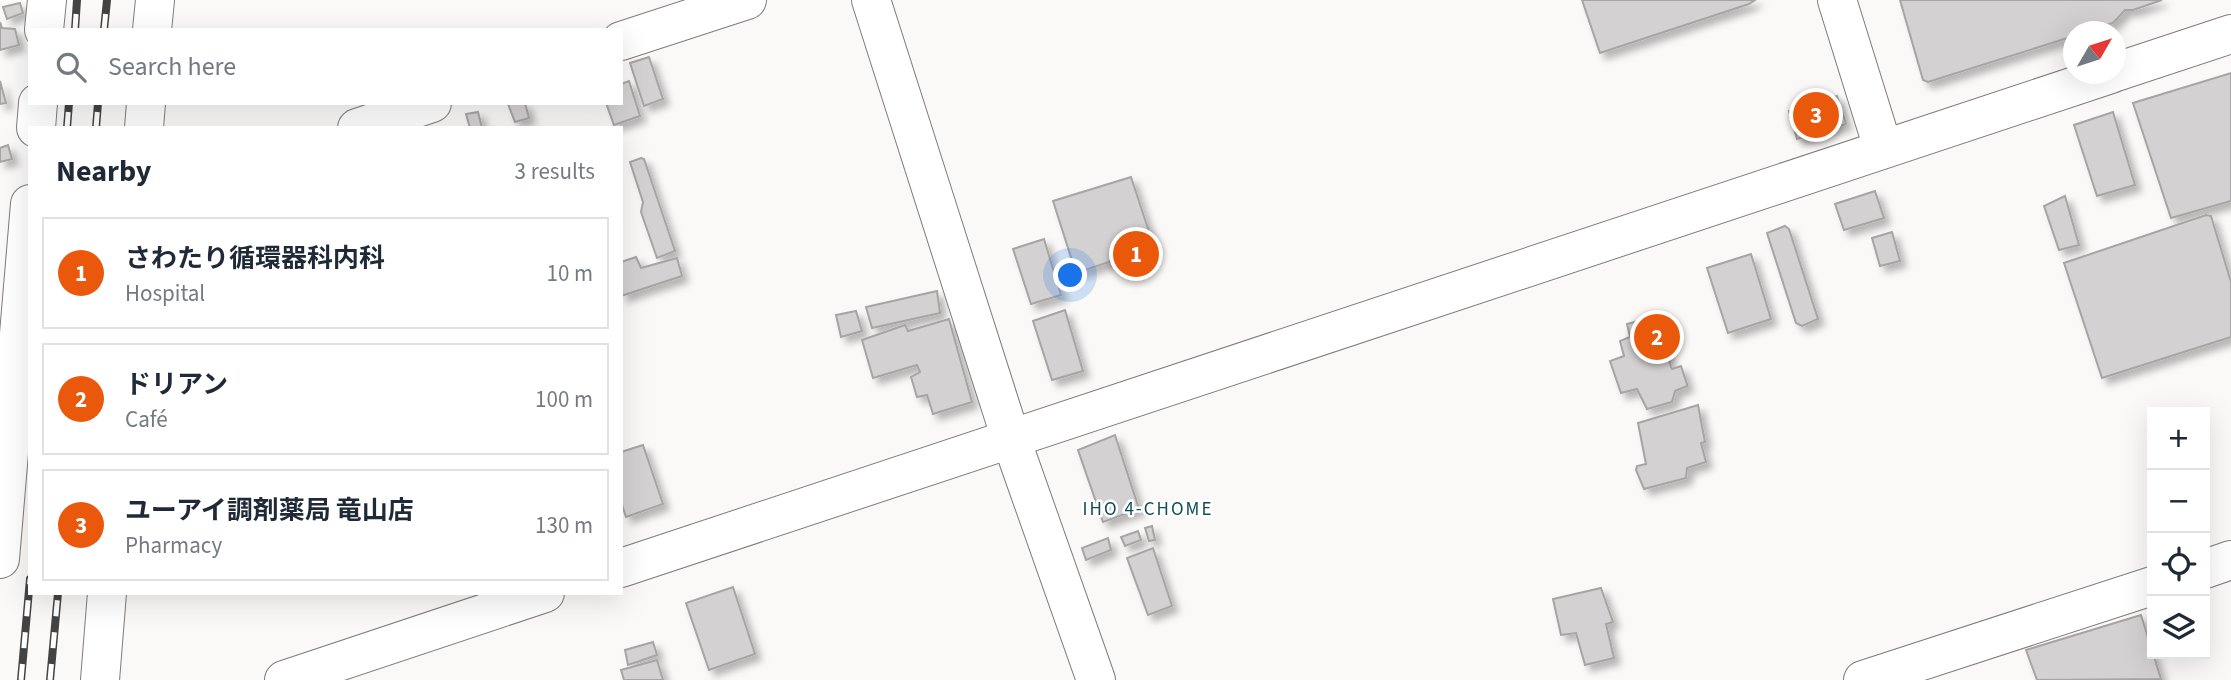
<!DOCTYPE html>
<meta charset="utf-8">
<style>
body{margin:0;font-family:"Source Sans 3","Noto Sans JP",sans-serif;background:#f6f6f7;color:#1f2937}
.controls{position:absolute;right:21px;bottom:21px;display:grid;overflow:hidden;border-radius:0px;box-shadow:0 7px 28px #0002}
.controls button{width:63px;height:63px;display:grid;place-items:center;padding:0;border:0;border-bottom:2px solid #e0e1e3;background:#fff;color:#1f2937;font:35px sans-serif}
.compass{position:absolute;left:2063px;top:21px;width:63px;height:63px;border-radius:50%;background:#fff;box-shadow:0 7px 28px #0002;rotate:51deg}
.you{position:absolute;left:1071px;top:276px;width:24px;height:24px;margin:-18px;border:5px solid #fff;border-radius:50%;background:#1a73e8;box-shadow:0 0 0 10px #1a73e833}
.badge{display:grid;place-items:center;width:46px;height:46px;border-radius:50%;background:#ea580c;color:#fff;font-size:23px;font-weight:700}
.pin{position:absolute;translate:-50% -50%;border:4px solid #fff;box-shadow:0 2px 7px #0006}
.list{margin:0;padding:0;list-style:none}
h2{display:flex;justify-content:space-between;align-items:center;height:91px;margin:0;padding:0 28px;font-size:30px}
h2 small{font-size:23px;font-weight:400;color:#747a83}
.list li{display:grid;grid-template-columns:46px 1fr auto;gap:21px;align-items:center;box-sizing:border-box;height:112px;margin:0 14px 14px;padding:0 14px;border:2px solid #e0e1e3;border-radius:0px}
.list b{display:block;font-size:26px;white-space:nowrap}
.list p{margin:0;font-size:23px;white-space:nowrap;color:#747a83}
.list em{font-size:23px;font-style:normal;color:#747a83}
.icon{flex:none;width:38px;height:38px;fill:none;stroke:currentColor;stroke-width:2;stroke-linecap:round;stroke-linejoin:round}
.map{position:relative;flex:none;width:2231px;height:680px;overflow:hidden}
.search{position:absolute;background:#fff;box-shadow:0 7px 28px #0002;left:28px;top:28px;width:595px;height:77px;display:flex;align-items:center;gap:18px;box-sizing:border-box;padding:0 24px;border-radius:0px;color:#747a83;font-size:26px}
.panel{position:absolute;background:#fff;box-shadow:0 7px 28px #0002;left:28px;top:126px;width:595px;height:469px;border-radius:0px}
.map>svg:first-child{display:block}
.building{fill:#d4d1d2;stroke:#a7a4a5;stroke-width:2;filter:url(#shadow)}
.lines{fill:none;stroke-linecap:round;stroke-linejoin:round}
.minor-casing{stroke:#7f7c7a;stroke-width:40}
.tertiary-casing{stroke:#7f7c7a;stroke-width:40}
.minor{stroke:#fff;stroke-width:38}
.tertiary{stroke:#fff;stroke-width:38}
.rail-casing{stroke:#444343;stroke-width:8}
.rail{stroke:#fff;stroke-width:5;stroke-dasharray:16;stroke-linecap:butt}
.labels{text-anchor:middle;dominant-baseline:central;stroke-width:5;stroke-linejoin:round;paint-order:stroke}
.neighbourhood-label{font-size:19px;letter-spacing:2px;fill:#104e52;stroke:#fff}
</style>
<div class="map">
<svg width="2231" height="680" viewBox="0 0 2231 680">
<defs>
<filter id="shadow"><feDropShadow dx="6" dy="6" stdDeviation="3.5" flood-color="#0004"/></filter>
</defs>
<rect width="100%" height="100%" fill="#fbf9f7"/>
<g class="building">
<polygon points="1582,0 1755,0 1749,4 1600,53"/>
<polygon points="1900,0 2162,0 2133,10 2125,10 2113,23 2086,32 2074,32 2074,36 1928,82 1923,80"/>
<polygon points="20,3 23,13 7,19 3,7"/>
<polygon points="0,22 2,28 15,29 19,45 0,50"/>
<polygon points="649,57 663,99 644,106 630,63"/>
<polygon points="2231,73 2231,201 2171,218 2133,103"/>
<polygon points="0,81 6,103 0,104"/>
<polygon points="629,81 640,116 614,125 606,103 621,103 621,84"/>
<polygon points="1837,96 1846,124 1797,139 1789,111"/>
<polygon points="525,103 529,118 515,122 508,104"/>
<polygon points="478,112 482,128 470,128 466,114"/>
<polygon points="2113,112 2135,185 2097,196 2074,125"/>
<polygon points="8,145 12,159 0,162 0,148"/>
<polygon points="641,158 644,159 675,251 657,258 641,212 643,202 630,162"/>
<polygon points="1131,177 1154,247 1076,273 1053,201"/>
<polygon points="1875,191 1884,218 1844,230 1835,204"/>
<polygon points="2065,196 2079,245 2059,250 2044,206"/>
<polygon points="2206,215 2211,216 2231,282 2231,337 2102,378 2064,263"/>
<polygon points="1785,226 1789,229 1818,319 1802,326 1796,323 1767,233"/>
<polygon points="1892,232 1900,261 1880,266 1872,238"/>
<polygon points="1044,239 1061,295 1031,304 1013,249"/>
<polygon points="1751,254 1771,319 1728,333 1707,268"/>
<polygon points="636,257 641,268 677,258 682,276 621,296 621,262"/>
<polygon points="937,291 940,313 872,328 866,307"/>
<polygon points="1065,310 1083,371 1052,380 1033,321"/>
<polygon points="856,311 862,331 841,337 836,315"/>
<polygon points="1657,316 1671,367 1672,369 1681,366 1687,384 1687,386 1675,391 1672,402 1647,409 1637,389 1621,393 1610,361 1624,356 1620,341 1630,337 1627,324"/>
<polygon points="949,319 972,402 933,414 927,395 917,397 911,377 920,372 917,365 873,378 862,340 905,325 908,331"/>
<polygon points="1698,405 1705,442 1701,443 1706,462 1687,468 1686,478 1644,489 1636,470 1637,466 1646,464 1638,423"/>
<polygon points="1115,435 1139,509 1103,522 1078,450"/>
<polygon points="643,445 663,504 626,517 621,502 621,452"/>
<polygon points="1152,526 1155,540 1149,541 1145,528"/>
<polygon points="1138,531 1141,540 1125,546 1121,537"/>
<polygon points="1108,538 1111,550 1086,560 1082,548"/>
<polygon points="1153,548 1172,606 1148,615 1127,558"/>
<polygon points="733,587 755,654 709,670 686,603"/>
<polygon points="1601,588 1613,622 1606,624 1614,658 1585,665 1576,633 1561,635 1553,599"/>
<polygon points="2141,615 2161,679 2037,680 2026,650"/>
<polygon points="653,642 657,655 628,665 625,650"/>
<polygon points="657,660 663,680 624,680 621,670"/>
</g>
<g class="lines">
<defs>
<g id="minor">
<polyline points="871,0 1011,439 1096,680"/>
<polyline points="1837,0 1883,148"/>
<polyline points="44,30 47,0"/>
<polyline points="152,30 155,0"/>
<polyline points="621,41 747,0"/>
<polyline points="36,128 38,103"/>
<polyline points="144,128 146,103"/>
<polyline points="357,128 432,103"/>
<polyline points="0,559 30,204"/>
<polyline points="2205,569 2231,560"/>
<polyline points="100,680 107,593"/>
<polyline points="1863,680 2152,586"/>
</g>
<g id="tertiary">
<polyline points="2116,72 2231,34"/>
<polyline points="621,568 2111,74"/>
<polyline points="284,680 545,593"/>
</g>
</defs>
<use href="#minor" class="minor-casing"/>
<use href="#tertiary" class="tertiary-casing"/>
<use href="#minor" class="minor"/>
<use href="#tertiary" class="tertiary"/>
<defs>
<g id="rail">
<polyline points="75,30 77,0"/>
<polyline points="104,30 107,0"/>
<polyline points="67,128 69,103"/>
<polyline points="96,128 98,103"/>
<polyline points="21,680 30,579"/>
<polyline points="50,680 58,593"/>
</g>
</defs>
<use href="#rail" class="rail-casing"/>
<use href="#rail" class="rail"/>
</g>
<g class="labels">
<g class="neighbourhood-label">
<text x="1148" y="509">IHO 4-CHOME</text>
</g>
</g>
</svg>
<div class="controls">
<button>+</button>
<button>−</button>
<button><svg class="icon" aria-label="locate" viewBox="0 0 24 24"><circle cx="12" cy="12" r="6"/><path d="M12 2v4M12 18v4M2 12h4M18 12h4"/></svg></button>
<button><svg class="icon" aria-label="layers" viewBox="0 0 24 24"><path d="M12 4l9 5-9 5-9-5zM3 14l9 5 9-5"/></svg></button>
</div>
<svg class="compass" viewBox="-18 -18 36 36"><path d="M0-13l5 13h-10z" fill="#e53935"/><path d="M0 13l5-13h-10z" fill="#747a83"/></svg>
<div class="you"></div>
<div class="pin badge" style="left:1136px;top:254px">1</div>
<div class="pin badge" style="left:1657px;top:337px">2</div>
<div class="pin badge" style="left:1816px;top:115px">3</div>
<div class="search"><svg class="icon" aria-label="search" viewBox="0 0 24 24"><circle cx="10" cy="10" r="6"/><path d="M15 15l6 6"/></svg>Search here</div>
<section class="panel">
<h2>Nearby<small>3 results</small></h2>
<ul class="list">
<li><span class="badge">1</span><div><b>さわたり循環器科内科</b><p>Hospital</p></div><em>10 m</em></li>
<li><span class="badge">2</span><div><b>ドリアン</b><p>Café</p></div><em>100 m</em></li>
<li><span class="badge">3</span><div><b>ユーアイ調剤薬局 竜山店</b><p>Pharmacy</p></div><em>130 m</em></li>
</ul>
</section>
</div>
